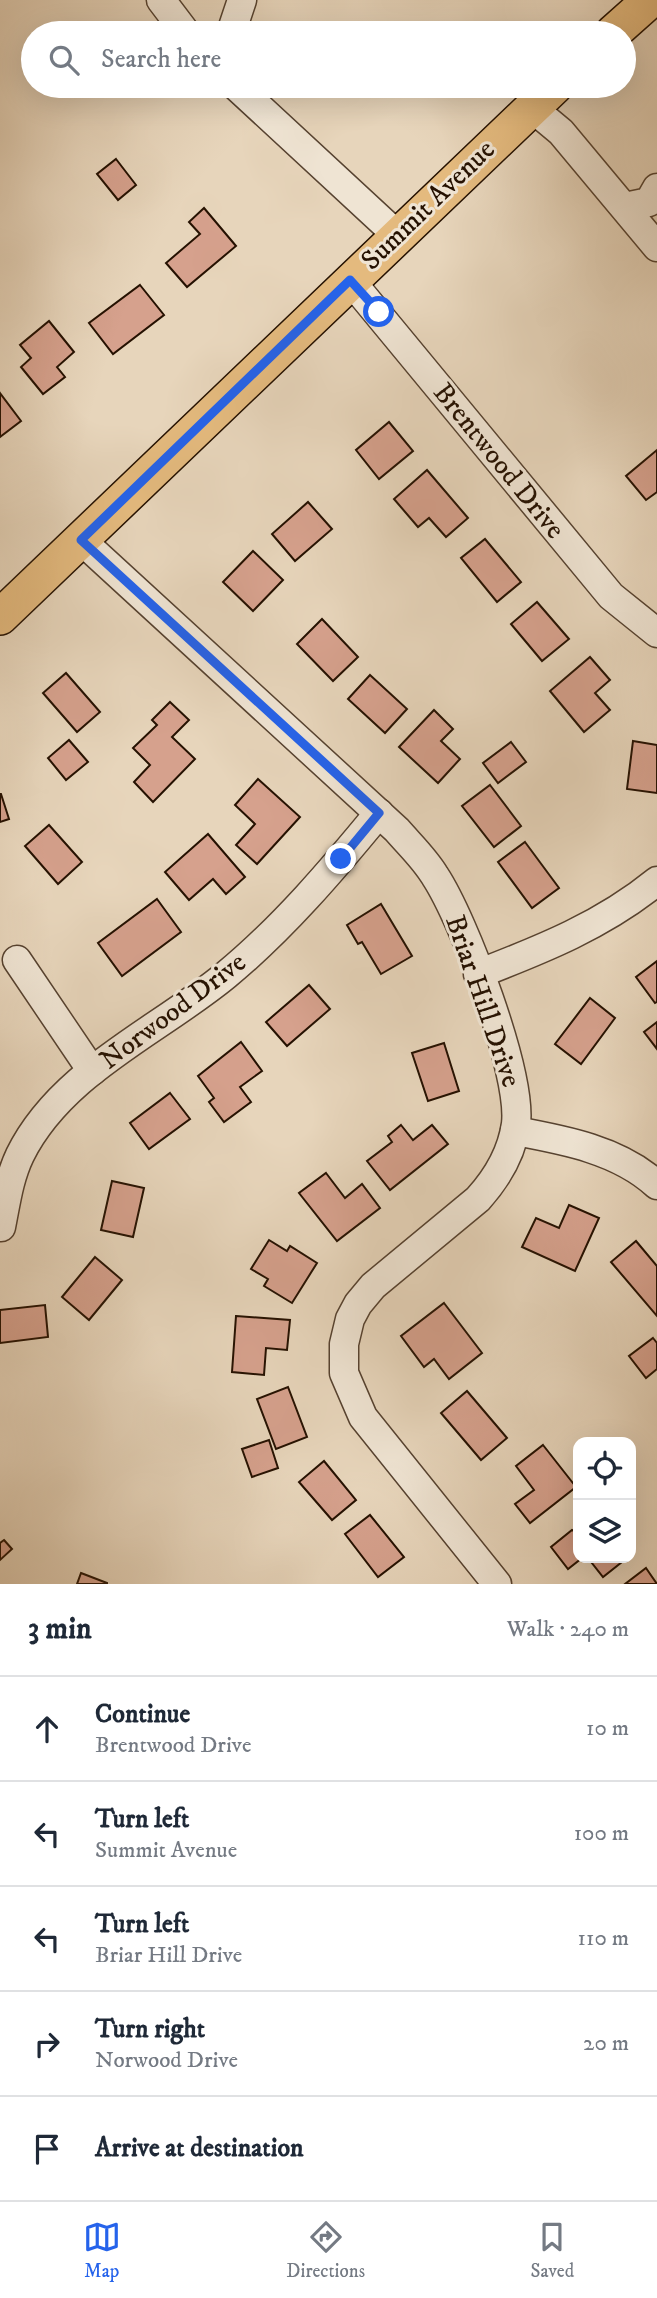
<!DOCTYPE html>
<meta charset="utf-8">
<style>
body{margin:0;font-family:"IM FELL DW Pica",serif;background:#f2f2f3;color:#1f2937}
.controls{position:absolute;right:21px;bottom:21px;display:grid;overflow:hidden;border-radius:14px;box-shadow:0 7px 28px #0002}
.controls button{width:63px;height:63px;display:grid;place-items:center;padding:0;border:0;border-bottom:2px solid #e0e1e3;background:#fff;color:#1f2937;font:35px sans-serif}
.stop{position:absolute;width:21px;height:21px;margin:-16px;border:5px solid #2563eb;border-radius:50%;background:#fff}
.stop.end{background:#2563eb;border-color:#fff;box-shadow:0 2px 7px #0008}
.list{margin:0;padding:0;list-style:none}
h2{display:flex;justify-content:space-between;align-items:center;height:91px;margin:0;padding:0 28px;font-size:30px}
h2 small{font-size:23px;font-weight:400;color:#747a83}
.list li{display:grid;grid-template-columns:46px 1fr auto;gap:21px;align-items:center;box-sizing:border-box;height:105px;padding:0 28px;border-top:2px solid #e0e1e3}
.list b{display:block;font-size:26px;white-space:nowrap}
.list p{margin:0;font-size:23px;white-space:nowrap;color:#747a83}
.list em{font-size:23px;font-style:normal;color:#747a83}
.icon{flex:none;width:38px;height:38px;fill:none;stroke:currentColor;stroke-width:2;stroke-linecap:round;stroke-linejoin:round}
.map{position:relative;flex:none;width:657px;height:1584px;overflow:hidden}
.search{position:absolute;background:#fff;box-shadow:0 7px 28px #0002;left:21px;right:21px;top:21px;height:77px;display:flex;align-items:center;gap:18px;box-sizing:border-box;padding:0 24px;border-radius:38px;color:#747a83;font-size:26px}
.sheet{height:616px;background:#fff}
nav{display:flex;justify-content:space-around;align-items:center;box-sizing:border-box;height:98px;border-top:2px solid #e0e1e3;background:#fff;font-size:19px;color:#747a83}
nav a{display:grid;justify-items:center;gap:4px}
nav .on{color:#2563eb}
.map>svg:first-child{display:block}
.building{fill:#d6a18d;stroke:#251101;stroke-width:2}
.lines{fill:none;stroke-linecap:round;stroke-linejoin:round}
.minor-casing{stroke:#564230;stroke-width:31}
.major-casing{stroke:#251101;stroke-width:38}
.minor{stroke:#efe4d3;stroke-width:28}
.major{stroke:#e4ba7e;stroke-width:35}
.route{stroke:#2563eb;stroke-width:9}
.labels{text-anchor:middle;dominant-baseline:central;stroke-width:6;stroke-linejoin:round;paint-order:stroke}
.street-label{font-size:28px;fill:#251101;stroke:#efe4d3}
</style>
<div class="map">
<svg width="657" height="1584" viewBox="0 0 657 1584">
<rect width="100%" height="100%" fill="#e7d5bb"/>
<filter id="stains"><feTurbulence type="fractalNoise" baseFrequency=".00286" numOctaves="4"/><feColorMatrix values="0 0 0 0 .2 0 0 0 0 .09 0 0 0 0 .02 0 0 0 .5 -.17"/></filter>
<radialGradient id="worn" r=".72"><stop offset=".6" stop-color="#630" stop-opacity="0"/><stop offset="1" stop-color="#630" stop-opacity=".3"/></radialGradient>
<g class="building">
<polygon points="116,159 136,185 118,200 97,174"/>
<polygon points="204,208 236,246 187,287 166,263 200,234 189,222"/>
<polygon points="140,285 164,315 113,354 89,323"/>
<polygon points="49,321 74,352 57,367 65,377 43,394 21,367 31,358 20,345"/>
<polygon points="0,393 21,421 0,437"/>
<polygon points="389,422 413,451 379,479 356,450"/>
<polygon points="657,450 657,492 646,500 626,476"/>
<polygon points="427,470 468,518 446,537 429,518 418,527 394,499"/>
<polygon points="308,502 332,529 295,561 272,534"/>
<polygon points="485,539 521,582 497,602 461,558"/>
<polygon points="253,551 283,580 253,611 223,582"/>
<polygon points="537,602 569,639 542,661 511,624"/>
<polygon points="322,619 358,657 333,681 297,644"/>
<polygon points="590,657 610,680 595,693 610,710 584,732 550,691"/>
<polygon points="66,673 100,712 77,732 43,693"/>
<polygon points="370,675 407,709 385,733 348,699"/>
<polygon points="170,702 189,720 172,737 195,759 153,802 134,782 150,765 133,748 157,725 152,720"/>
<polygon points="434,710 453,729 441,741 460,759 438,783 399,747"/>
<polygon points="69,740 88,762 66,780 48,758"/>
<polygon points="633,741 657,745 657,793 627,789"/>
<polygon points="511,742 526,762 498,783 483,763"/>
<polygon points="258,779 300,817 257,864 236,845 255,824 235,805"/>
<polygon points="490,785 521,826 494,847 462,806"/>
<polygon points="1,794 9,819 0,822 0,794"/>
<polygon points="49,825 82,862 58,884 25,846"/>
<polygon points="208,834 245,877 226,894 213,879 189,900 165,872"/>
<polygon points="525,842 559,888 532,908 498,862"/>
<polygon points="157,899 181,932 122,976 98,943"/>
<polygon points="381,904 412,956 381,974 362,942 358,944 347,925"/>
<polygon points="657,961 657,1002 655,1003 636,977"/>
<polygon points="309,985 330,1009 287,1046 266,1022"/>
<polygon points="590,998 615,1018 581,1064 555,1044"/>
<polygon points="657,1022 657,1049 644,1032"/>
<polygon points="241,1042 262,1071 240,1087 251,1102 224,1122 209,1102 214,1098 198,1076"/>
<polygon points="444,1043 459,1091 428,1101 412,1053"/>
<polygon points="170,1093 190,1119 149,1149 130,1123"/>
<polygon points="401,1125 413,1140 432,1125 448,1144 390,1190 367,1161 392,1142 388,1136"/>
<polygon points="326,1173 345,1198 362,1184 380,1208 337,1241 299,1193"/>
<polygon points="112,1181 144,1188 133,1237 101,1230"/>
<polygon points="569,1205 599,1218 575,1271 522,1247 536,1218 559,1228"/>
<polygon points="269,1240 287,1251 290,1246 317,1263 292,1303 264,1286 268,1279 251,1269"/>
<polygon points="636,1241 657,1266 657,1316 611,1262"/>
<polygon points="95,1257 122,1280 89,1320 62,1297"/>
<polygon points="444,1303 482,1353 449,1379 434,1359 424,1367 401,1336"/>
<polygon points="45,1305 48,1337 0,1343 0,1310"/>
<polygon points="236,1316 290,1320 287,1350 266,1348 264,1375 232,1372"/>
<polygon points="653,1338 657,1343 657,1369 646,1378 629,1356"/>
<polygon points="288,1387 307,1437 276,1449 257,1399"/>
<polygon points="467,1391 507,1438 481,1460 441,1413"/>
<polygon points="269,1440 278,1468 252,1477 242,1449"/>
<polygon points="543,1445 576,1487 530,1523 515,1504 534,1490 516,1466"/>
<polygon points="324,1461 356,1500 332,1520 299,1482"/>
<polygon points="370,1515 404,1557 378,1577 345,1534"/>
<polygon points="572,1530 578,1533 578,1558 582,1558 568,1569 551,1547"/>
<polygon points="4,1540 12,1549 0,1560 0,1543"/>
<polygon points="588,1558 627,1558 603,1577"/>
<polygon points="646,1568 657,1584 625,1584"/>
<polygon points="81,1573 107,1583 107,1584 77,1584"/>
</g>
<g class="lines">
<defs>
<g id="minor">
<polyline points="161,0 186,33"/>
<polyline points="231,33 242,0"/>
<polyline points="236,86 397,235"/>
<polyline points="531,107 561,132 657,247"/>
<polyline points="625,207 649,202 657,188"/>
<polyline points="350,280 611,596 657,633"/>
<path d="M81,540L397,830C410,845 425,859 435,876C464,920 522,1073 516,1124C512,1152 497,1178 478,1199L373,1286L358,1304L350,1319L344,1344V1373L363,1417L497,1584"/>
<polyline points="17,960 92,1071"/>
<path d="M478,974C543,949 603,925 657,881"/>
<path d="M515,1131C564,1140 619,1150 657,1185"/>
<path d="M1,1227C6,1202 9,1178 20,1155C61,1072 157,1032 226,975C283,928 333,869 379,813"/>
</g>
<g id="major">
<polyline points="613,33 650,0"/>
<polyline points="0,617 555,86"/>
</g>
</defs>
<use href="#minor" class="minor-casing"/>
<use href="#major" class="major-casing"/>
<use href="#minor" class="minor"/>
<use href="#major" class="major"/>
</g>
<g class="lines">
<polyline class="route" points="341,859 379,813 81,540 350,280 379,312"/>
</g>
<g class="labels">
<g class="street-label">
<text transform="translate(428 205) rotate(-44)">Summit Avenue</text>
<text transform="translate(499 461) rotate(51)">Brentwood Drive</text>
<text transform="translate(483 1001) rotate(71)">Briar Hill Drive</text>
<text transform="translate(173 1011) rotate(-37)">Norwood Drive</text>
</g>
</g>
<rect width="100%" height="100%" filter="url(#stains)"/>
<rect width="100%" height="100%" fill="url(#worn)"/>
</svg>
<div class="controls">
<button><svg class="icon" aria-label="locate" viewBox="0 0 24 24"><circle cx="12" cy="12" r="6"/><path d="M12 2v4M12 18v4M2 12h4M18 12h4"/></svg></button>
<button><svg class="icon" aria-label="layers" viewBox="0 0 24 24"><path d="M12 4l9 5-9 5-9-5zM3 14l9 5 9-5"/></svg></button>
</div>
<div class="stop" style="left:379px;top:312px"></div>
<div class="stop end" style="left:341px;top:859px"></div>
<div class="search"><svg class="icon" aria-label="search" viewBox="0 0 24 24"><circle cx="10" cy="10" r="6"/><path d="M15 15l6 6"/></svg>Search here</div>
</div>
<section class="sheet">
<h2>3 min<small>Walk · 240 m</small></h2>
<ul class="list">
<li><svg class="icon" aria-label="ahead" viewBox="0 0 24 24"><path d="M12 20V5M6 11l6-6 6 6"/></svg><div><b>Continue</b><p>Brentwood Drive</p></div><em>10 m</em></li>
<li><svg class="icon" aria-label="left" viewBox="0 0 24 24"><path d="M17 20v-9H6M10 6l-5 5 5 5"/></svg><div><b>Turn left</b><p>Summit Avenue</p></div><em>100 m</em></li>
<li><svg class="icon" aria-label="left" viewBox="0 0 24 24"><path d="M17 20v-9H6M10 6l-5 5 5 5"/></svg><div><b>Turn left</b><p>Briar Hill Drive</p></div><em>110 m</em></li>
<li><svg class="icon" aria-label="right" viewBox="0 0 24 24"><path d="M7 20v-9h11M14 6l5 5-5 5"/></svg><div><b>Turn right</b><p>Norwood Drive</p></div><em>20 m</em></li>
<li><svg class="icon" aria-label="arrive" viewBox="0 0 24 24"><path d="M6 21V4h12l-3 4 3 4H6"/></svg><div><b>Arrive at destination</b></div></li>
</ul>
</section>
<nav>
<a class="on"><svg class="icon" aria-label="map" viewBox="0 0 24 24"><path d="M3 6l6-2 6 2 6-2v14l-6 2-6-2-6 2zM9 4v14M15 6v14"/></svg>Map</a>
<a><svg class="icon" aria-label="directions" viewBox="0 0 24 24"><path d="M12 3l9 9-9 9-9-9zM9 14v-3h6M13 9l2 2-2 2"/></svg>Directions</a>
<a><svg class="icon" aria-label="saved" viewBox="0 0 24 24"><path d="M7 4h10v16l-5-4-5 4z"/></svg>Saved</a>
</nav>
